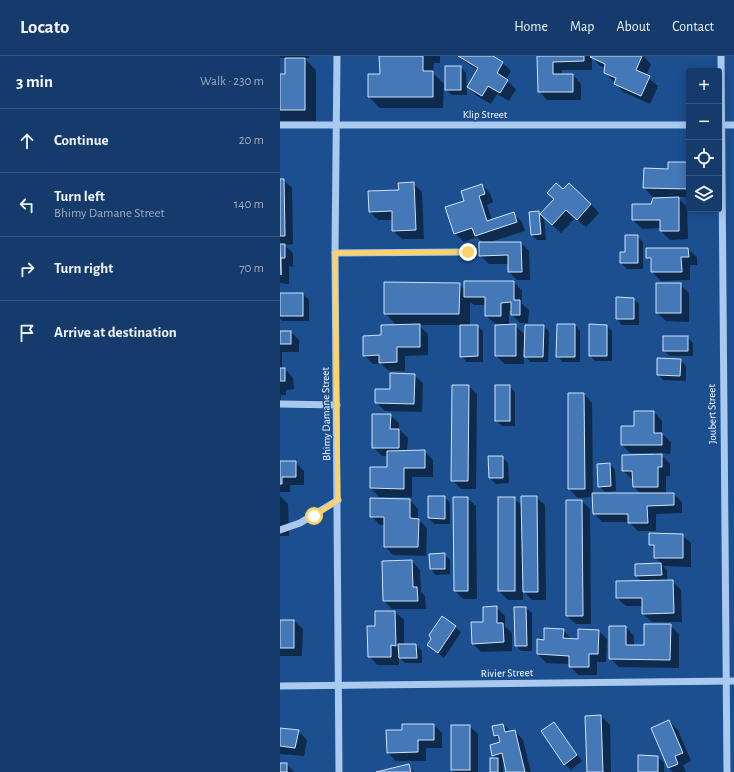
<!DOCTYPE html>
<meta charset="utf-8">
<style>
body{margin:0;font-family:"Alegreya Sans",sans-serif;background:#1d4271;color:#f1f3f6}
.controls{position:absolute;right:12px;top:12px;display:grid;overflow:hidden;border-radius:4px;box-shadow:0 2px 10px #0003}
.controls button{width:36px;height:36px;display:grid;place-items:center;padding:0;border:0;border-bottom:1px solid #33557e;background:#143b6b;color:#f1f3f6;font:20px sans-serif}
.stop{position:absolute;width:12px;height:12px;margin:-9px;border:3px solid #ffd166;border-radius:50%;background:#fff}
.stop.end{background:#ffd166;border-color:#fff;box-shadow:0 1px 4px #0008}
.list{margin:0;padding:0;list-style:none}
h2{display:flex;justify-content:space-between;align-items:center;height:52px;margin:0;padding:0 16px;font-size:17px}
h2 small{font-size:13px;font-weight:400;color:#9dadc1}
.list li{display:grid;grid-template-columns:26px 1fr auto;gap:12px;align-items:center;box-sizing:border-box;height:64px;padding:0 16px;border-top:1px solid #33557e}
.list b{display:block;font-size:15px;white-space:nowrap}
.list p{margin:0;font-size:13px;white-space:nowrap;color:#9dadc1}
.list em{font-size:13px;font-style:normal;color:#9dadc1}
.icon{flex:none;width:22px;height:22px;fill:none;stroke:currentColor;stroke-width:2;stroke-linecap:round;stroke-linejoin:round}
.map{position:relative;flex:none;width:454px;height:716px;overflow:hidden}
header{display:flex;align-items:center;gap:24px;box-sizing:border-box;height:56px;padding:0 20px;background:#143b6b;border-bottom:1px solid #33557e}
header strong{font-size:19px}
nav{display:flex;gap:22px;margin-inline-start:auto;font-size:14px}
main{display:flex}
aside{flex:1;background:#143b6b}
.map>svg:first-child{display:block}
.shadow{fill:#0007}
.building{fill:#4478b7;stroke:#cfe3fa}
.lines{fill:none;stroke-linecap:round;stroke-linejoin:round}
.minor{stroke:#a9c9ee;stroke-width:7}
.route{stroke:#ffd166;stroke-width:5}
.labels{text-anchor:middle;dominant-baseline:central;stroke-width:3;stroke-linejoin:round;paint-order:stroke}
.street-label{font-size:11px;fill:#fff;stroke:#1b4f8f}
</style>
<header>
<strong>Locato</strong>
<nav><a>Home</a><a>Map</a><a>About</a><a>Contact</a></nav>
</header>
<main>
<aside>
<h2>3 min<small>Walk · 230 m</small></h2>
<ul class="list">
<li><svg class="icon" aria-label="ahead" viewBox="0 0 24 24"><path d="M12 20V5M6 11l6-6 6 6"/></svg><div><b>Continue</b></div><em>20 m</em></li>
<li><svg class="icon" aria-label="left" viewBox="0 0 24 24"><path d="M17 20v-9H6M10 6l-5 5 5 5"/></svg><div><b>Turn left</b><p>Bhimy Damane Street</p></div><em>140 m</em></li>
<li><svg class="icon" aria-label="right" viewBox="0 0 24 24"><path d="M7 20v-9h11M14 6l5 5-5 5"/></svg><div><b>Turn right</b></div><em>70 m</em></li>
<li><svg class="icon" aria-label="arrive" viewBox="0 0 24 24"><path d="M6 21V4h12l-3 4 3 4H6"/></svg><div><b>Arrive at destination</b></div></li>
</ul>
</aside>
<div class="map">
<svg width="454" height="716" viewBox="0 0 454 716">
<rect width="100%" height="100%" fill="#1b4f8f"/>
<g class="shadow">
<polygon points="0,0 29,0 29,2 24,2 36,14 36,65 0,65 0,19 6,19 6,2 0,2"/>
<polygon points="100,0 160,0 160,7 154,7 153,17 164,28 163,52 100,52 89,41 101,19"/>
<polygon points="176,0 211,0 223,7 231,15 226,24 236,33 229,45 217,38 211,48 197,40 188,31 198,14"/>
<polygon points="258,0 363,0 371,8 366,20 378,30 370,48 343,36 325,16 326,12 320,10 312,2 312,14 282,14 282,19 293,19 301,28 301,44 267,44 259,35"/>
<polygon points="181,11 186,17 187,39 172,39 166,34"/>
<polygon points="409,107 409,141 397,141 407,151 408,183 390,184 381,175 381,172 362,173 353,164 372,149 384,143 384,141 373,141 364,132 389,114"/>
<polygon points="0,124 3,124 12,132 13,188 4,189 13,197 13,211 9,210 9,228 0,227"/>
<polygon points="133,127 142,136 144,183 122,183 113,175 113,164 98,164 90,156"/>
<polygon points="202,129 210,137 213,146 207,149 212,164 233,157 242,166 245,175 210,186 241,187 249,195 250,224 237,224 229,216 229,208 209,208 200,199 203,187 197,181 184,186 175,177 185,145"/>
<polygon points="283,135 311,148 319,157 306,171 295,162 281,177 264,161 266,184 257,184 252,179 258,156 261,159"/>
<polygon points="357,180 363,186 363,213 347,213 341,207 341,197 346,197"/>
<polygon points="367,193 408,193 417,201 417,209 410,209 410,224 381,225 372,216 372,206 367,201"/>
<polygon points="234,226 242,235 242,248 249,254 248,267 240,267 232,259 232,255 229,255 229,269 235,269 244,278 244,290 264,270 269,276 268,306 251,306 244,299 244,308 225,308 216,300 216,268 206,260 206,249 194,249 190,246 190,270 197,270 203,275 203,306 187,306 181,300 181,269 139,269 148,278 148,299 125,300 125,315 109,315 101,308 93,308 84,299 102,280 117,270 105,257 179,228 185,234"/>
<polygon points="400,228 409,237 409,266 386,265 377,257"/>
<polygon points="0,238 23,238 29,244 29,265 2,265 0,262"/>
<polygon points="337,242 354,243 359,248 359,269 342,269 337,263"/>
<polygon points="295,269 300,275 300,306 283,306 277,300"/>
<polygon points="327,270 332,275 332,305 315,305 310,299"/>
<polygon points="0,276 11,276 19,284 19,296 2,296 2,313 5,313 13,322 14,333 6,334 6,339 1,339 0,348"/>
<polygon points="407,281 413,287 413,300 390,300 384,295"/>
<polygon points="400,304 406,310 406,325 383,324 378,318"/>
<polygon points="134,319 143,327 142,356 105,355 96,346"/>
<polygon points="189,330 197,338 196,433 181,433 172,424"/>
<polygon points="229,330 235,336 235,370 222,370 216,364"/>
<polygon points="304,338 312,347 313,438 361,438 354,431 353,424 343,415 374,399 374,397 350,397 342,389 355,371 374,356 382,365 382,378 391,386 390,398 380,397 390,408 390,420 386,420 386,438 394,438 402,446 402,457 376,458 376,475 358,475 349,466 322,466 314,457 313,441 298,442 289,433"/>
<polygon points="110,359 119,367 119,373 128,382 127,395 144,395 153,404 153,421 132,421 132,441 99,441 91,432 91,412 108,412 108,400 102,400 93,391"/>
<polygon points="222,401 228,407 229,427 216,428 210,422"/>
<polygon points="0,406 15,406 24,415 24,429 10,429 10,436 0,436"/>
<polygon points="330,408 335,414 336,435 325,436 319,430"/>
<polygon points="0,440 8,448 9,480 0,480"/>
<polygon points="165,441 170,447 170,468 154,468 148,462"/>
<polygon points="256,441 265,449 266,544 252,544 243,535 243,544 228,544 219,535 219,442 234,442 243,451"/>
<polygon points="187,442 196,450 197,543 183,543 175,535"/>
<polygon points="130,444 138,453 138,463 147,472 146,500 113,499 105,490 105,469 100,469 91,460"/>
<polygon points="302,445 310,453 311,568 296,568 287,560"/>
<polygon points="402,479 411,487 411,511 383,510 387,514 387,526 392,525 401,534 402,566 372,566 363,558 363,550 346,550 337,542 362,526 356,520 356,509 382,508 375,502 375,494 370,488"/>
<polygon points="164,498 170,504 170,518 156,519 151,513"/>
<polygon points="132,505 140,514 141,536 145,540 146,553 112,553 104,545"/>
<polygon points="216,551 225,560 225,570 232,577 232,595 201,596 192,587 204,567"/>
<polygon points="235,552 246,552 252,557 252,595 241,595 236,589"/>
<polygon points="115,556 124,564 124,589 136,589 142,595 142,607 125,607 119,601 119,609 97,609 89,600 96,571"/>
<polygon points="162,561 181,576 164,602 148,589"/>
<polygon points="0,565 14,565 23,573 22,600 0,600"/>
<polygon points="390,569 399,578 399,612 339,611 330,602 346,571 354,580 354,590 365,590"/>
<polygon points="283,574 292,584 299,584 319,575 327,583 326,606 317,606 317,619 298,619 290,610 290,608 266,607 258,598 258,584 265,585"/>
<polygon points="321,660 330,669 331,716 308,716"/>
<polygon points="389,665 398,674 411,705 403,709 406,716 393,716 389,712"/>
<polygon points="274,667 302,705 291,714 285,708"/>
<polygon points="154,669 162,677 162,692 146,692 146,705 116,705 108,697 123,675"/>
<polygon points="223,669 231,676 235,675 243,684 251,716 227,716 224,704 223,716 211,716 217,703 213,699 222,687 215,680"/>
<polygon points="189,670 198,678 198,716 174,716 172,714"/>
<polygon points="0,673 18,675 27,684 24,700 0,698"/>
<polygon points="378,701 384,707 384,716 360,716"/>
<polygon points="0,708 7,708 14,716 0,716"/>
<polygon points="128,709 134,716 100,716"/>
</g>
<g class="building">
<polygon points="99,0 143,0 143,15 153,15 153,41 88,41 88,18 100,18"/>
<polygon points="178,0 213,0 223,6 217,17 228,24 220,37 208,30 202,40 187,31 198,12"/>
<polygon points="257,0 304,0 304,5 273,6 273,18 293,18 293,36 258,36"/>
<polygon points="311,0 362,0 356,14 370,20 361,40 334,28 336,22 324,17 325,8 310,1"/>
<polygon points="5,2 25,2 25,54 0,54 0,18 5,18"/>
<rect x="165" y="10" width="16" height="24"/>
<polygon points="388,106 409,106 409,133 363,132 364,112 388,113"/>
<polygon points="0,123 4,123 5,180 0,180"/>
<polygon points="134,126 136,174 112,175 112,155 89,156 88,135 119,134 118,127"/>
<polygon points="276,127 283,133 289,127 311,148 297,164 286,154 272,169 260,158 274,143 267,137"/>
<polygon points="202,128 205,138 199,140 207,165 234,156 237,166 195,180 192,172 174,178 165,151 184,145 181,135"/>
<polygon points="399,141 399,175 380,175 380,164 352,164 352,148 371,148 373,142"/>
<polygon points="259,155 261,178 251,179 249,156"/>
<polygon points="345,179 358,179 358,207 340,207 340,196 345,196"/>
<polygon points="199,186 241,186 242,216 228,216 228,199 199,200"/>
<polygon points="0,188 5,188 5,202 1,202 1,219"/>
<polygon points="366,192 408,192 409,201 401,201 402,216 371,216 371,202 366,202"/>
<polygon points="184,225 234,225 234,244 240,244 240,259 231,259 231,246 221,247 221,260 205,260 205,241 184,241"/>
<polygon points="104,226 180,227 179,258 104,258"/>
<rect x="376" y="227" width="25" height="30"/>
<rect x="0" y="237" width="23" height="23"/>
<polygon points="336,241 354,242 354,263 336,263"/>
<polygon points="140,268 140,291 117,291 117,306 99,307 99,299 83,300 83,280 101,279 101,269"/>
<polygon points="236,268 236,300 215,300 215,269"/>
<polygon points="277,268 295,268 295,301 276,301"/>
<polygon points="309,268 327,269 327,300 309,300"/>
<polygon points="180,269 198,269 198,300 180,301"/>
<polygon points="245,269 264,269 263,301 244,301"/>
<rect x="0" y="275" width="11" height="13"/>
<rect x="383" y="280" width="25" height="15"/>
<polygon points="377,302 401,303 400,320 377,319"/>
<rect x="0" y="312" width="5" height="13"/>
<polygon points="110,317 135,318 134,348 95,347 95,333 110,333"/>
<polygon points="172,329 189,329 188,425 171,425"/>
<rect x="215" y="329" width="15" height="36"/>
<polygon points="288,337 304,337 305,433 288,433"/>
<polygon points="354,355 374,355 374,377 382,377 382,389 341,389 341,370 354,370"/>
<polygon points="92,358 111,358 110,373 119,373 119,392 92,392"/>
<polygon points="145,394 145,412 124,412 124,433 90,432 90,411 107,411 107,395"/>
<polygon points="382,398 382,411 378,411 378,431 353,431 352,415 342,415 342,399"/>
<polygon points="208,400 223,400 223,422 209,422"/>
<polygon points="0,405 16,405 16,421 2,421 2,428 0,428"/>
<polygon points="330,407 331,430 318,431 317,408"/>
<polygon points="312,437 394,437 394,449 367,450 368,467 348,467 348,458 313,458"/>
<polygon points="148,440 165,440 165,463 148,462"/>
<polygon points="241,440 257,440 258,536 243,536"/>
<polygon points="173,441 188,441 188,535 174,535"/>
<rect x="218" y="441" width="17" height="94"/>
<polygon points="90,442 130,443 130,462 139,463 138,491 104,491 104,461 90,461"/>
<polygon points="286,444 302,444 303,560 286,560"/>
<polygon points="369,477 403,478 403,502 374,502 374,489 369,489"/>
<polygon points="165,497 165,513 150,513 149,498"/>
<polygon points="132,504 133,531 137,531 138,545 103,545 102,505"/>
<polygon points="381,507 382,519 355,520 355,508"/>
<polygon points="393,524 394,557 362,558 362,542 336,542 336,525"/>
<polygon points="217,550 217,567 223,567 224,586 192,588 191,566 203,566 203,551"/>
<polygon points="234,551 246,551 247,590 235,590"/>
<polygon points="95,555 115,555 116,590 111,589 111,601 88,601 87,570 95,570"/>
<polygon points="162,560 176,570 158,597 147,589 151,583 149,579"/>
<rect x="0" y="564" width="14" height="28"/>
<polygon points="364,568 391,568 390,604 329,603 329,570 346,570 346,589 364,589"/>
<polygon points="264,572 284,573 283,582 298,583 298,573 319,574 318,598 309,598 309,611 289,611 289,600 257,598 257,583 264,584"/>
<polygon points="118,588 136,588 137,602 119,602"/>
<polygon points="321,659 323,716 307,716 305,660"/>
<polygon points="389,664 403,697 395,700 398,708 388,712 371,672"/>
<polygon points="274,666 297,699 284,709 261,675"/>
<polygon points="122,668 154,668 154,684 138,684 138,696 107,697 106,674 122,674"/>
<polygon points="223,668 225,676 235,674 245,716 226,716 222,697 212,700 210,689 220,686 218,679 214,680 212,670"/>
<rect x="171" y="669" width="19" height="45"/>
<polygon points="0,672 19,674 15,692 0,690"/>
<polygon points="358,699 378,700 378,716 358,716"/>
<rect x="210" y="702" width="8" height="14"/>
<rect x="0" y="707" width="7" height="9"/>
<polygon points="129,708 131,716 96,716"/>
</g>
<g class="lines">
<g class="minor">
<polyline points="57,0 55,197 59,716"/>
<polyline points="441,0 447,716"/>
<polyline points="0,69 409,69"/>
<polyline points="439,69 454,69"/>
<polyline points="55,197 188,196"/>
<polyline points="0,348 57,349"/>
<polyline points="0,474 20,467 58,444"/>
<polyline points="0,630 454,625"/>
</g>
</g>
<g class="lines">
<polyline class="route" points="34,460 58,444 55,197 188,196"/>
</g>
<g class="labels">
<g class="street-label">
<text x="205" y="58">Klip Street</text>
<text transform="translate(46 358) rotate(-91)">Bhimy Damane Street</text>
<text transform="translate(432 358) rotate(-91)">Joubert Street</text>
<text transform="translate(227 617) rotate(-1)">Rivier Street</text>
</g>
</g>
</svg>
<div class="controls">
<button>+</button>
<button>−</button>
<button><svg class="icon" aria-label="locate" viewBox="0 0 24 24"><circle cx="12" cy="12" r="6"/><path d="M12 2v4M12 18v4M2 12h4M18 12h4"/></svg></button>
<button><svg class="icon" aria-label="layers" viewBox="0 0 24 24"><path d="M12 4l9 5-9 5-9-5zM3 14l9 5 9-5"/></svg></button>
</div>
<div class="stop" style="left:34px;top:460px"></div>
<div class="stop end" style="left:188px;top:196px"></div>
</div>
</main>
